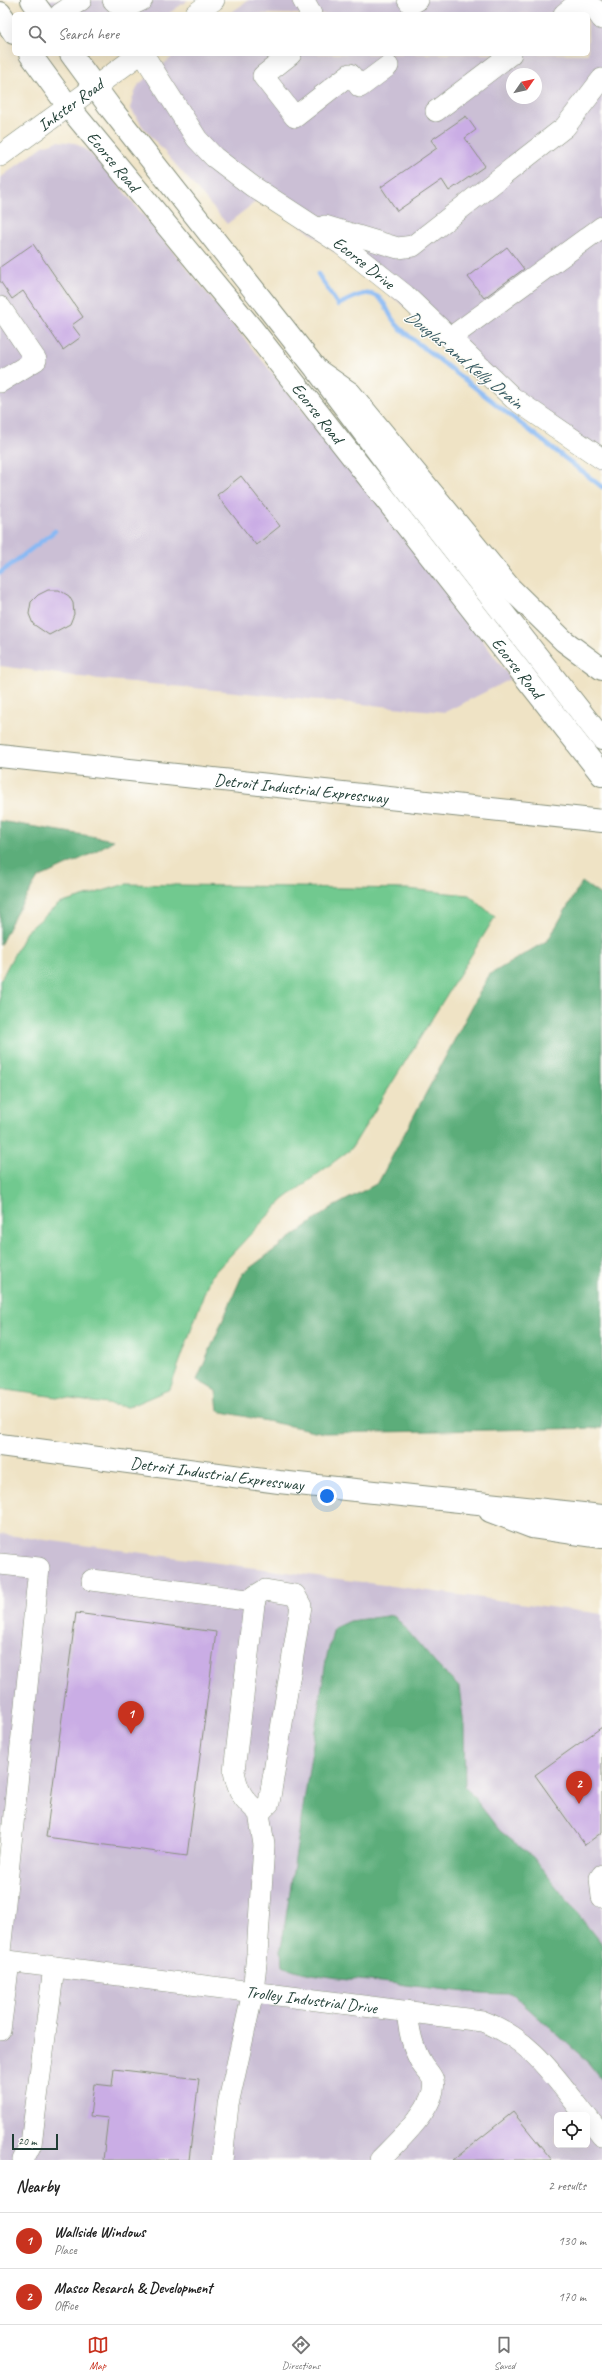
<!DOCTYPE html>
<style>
body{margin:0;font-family:Caveat,sans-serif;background:#f2f2f2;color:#222}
.controls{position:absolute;right:12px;bottom:12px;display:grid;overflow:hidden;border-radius:6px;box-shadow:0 4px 16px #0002}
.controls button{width:36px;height:36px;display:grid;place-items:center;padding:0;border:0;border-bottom:1px solid #e0e0e0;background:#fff;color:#222;font:20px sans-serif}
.compass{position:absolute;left:506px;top:68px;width:36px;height:36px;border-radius:50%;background:#fff;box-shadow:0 4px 16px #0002;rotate:56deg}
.scale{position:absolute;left:12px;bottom:10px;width:46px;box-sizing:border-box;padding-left:4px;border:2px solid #1f3d34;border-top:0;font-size:11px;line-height:14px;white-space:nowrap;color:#1f3d34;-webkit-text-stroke:3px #fdfcf7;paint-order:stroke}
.you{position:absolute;left:327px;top:1496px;width:14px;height:14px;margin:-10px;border:3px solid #fff;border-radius:50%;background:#1a73e8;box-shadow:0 0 0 6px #1a73e833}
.badge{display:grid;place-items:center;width:26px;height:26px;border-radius:50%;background:#c8321e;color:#fff;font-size:13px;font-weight:700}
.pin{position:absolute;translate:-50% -33px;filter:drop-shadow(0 1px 2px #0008)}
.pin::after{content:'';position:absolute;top:21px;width:14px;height:12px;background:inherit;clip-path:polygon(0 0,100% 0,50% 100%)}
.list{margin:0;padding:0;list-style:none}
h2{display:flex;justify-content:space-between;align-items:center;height:52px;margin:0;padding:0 16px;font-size:17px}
h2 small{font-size:13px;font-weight:400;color:#767676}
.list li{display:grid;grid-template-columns:26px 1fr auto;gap:12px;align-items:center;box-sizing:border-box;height:56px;padding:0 16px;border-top:1px solid #e0e0e0}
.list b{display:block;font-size:15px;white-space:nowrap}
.list p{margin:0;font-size:13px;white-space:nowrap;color:#767676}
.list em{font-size:13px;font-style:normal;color:#767676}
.icon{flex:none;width:22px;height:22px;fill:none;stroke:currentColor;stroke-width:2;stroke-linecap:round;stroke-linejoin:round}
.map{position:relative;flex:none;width:602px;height:2160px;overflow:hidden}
.search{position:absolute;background:#fff;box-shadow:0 4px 16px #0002;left:12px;right:12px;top:12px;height:44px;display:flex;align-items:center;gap:10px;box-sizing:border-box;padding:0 14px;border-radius:6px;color:#767676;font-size:15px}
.sheet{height:164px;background:#fff}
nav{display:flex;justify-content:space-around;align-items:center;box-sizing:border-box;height:56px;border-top:1px solid #e0e0e0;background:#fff;font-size:11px;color:#767676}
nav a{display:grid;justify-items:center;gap:2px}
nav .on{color:#c8321e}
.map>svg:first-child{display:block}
.industrial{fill:#cbbfd5;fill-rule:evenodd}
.green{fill:#71c98f;stroke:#488362}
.forest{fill:#5cad7a;stroke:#3e7557}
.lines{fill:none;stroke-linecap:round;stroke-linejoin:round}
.stream{stroke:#88b9f4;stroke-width:4.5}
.building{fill:#caade5}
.minor-casing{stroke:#87907c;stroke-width:22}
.major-casing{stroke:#87907c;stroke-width:24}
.highway-casing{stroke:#87907c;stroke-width:24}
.minor{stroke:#fff;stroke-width:21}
.major{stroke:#fff;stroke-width:22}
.highway{stroke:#fff;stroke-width:22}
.labels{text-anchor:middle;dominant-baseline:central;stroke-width:3;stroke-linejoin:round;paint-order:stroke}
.street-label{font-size:17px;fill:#1f3d34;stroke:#fdfcf7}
.water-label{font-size:18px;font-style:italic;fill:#395c64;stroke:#fdfcf7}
</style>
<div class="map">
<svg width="602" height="2160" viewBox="0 0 602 2160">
<rect width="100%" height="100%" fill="#fdfcf7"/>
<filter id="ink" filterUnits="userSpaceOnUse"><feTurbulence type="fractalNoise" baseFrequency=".025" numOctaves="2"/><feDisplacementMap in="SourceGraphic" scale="8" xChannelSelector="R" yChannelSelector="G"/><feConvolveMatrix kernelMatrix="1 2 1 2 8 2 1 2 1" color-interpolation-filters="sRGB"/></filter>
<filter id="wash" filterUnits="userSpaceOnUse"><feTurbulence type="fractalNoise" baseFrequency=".012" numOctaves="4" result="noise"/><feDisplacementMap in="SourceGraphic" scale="16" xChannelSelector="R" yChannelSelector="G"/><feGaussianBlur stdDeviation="0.9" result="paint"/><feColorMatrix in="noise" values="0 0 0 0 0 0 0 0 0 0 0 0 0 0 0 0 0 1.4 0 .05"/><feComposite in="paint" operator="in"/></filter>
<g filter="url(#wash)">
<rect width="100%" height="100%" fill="#efe3c5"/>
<g class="industrial">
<polygon points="44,0 188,0 168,14 54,14"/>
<path d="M249,0H602V470L566,447L414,314L263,196L227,224L143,127L131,109L132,99L139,84L176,54H588V14H229ZM512,74H536V98H512Z"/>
<polygon points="58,141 75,143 89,152 117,183 400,529 511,679 445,712 89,678 0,666 0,178 43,146"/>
<path d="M0,1534L602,1614V2160H0ZM557,2115H587V2145H557Z"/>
</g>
<polygon class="green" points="126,884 407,889 469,895 495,917 351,1149 283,1200 210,1277 170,1389 128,1407 0,1389 0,981 26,932 59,904"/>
<g class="forest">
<polygon points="0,821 114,840 89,855 38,878 15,915 0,945"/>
<polygon points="582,882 602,896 602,1428 324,1433 218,1411 216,1391 197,1380 243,1273 331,1208 378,1183 489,975 548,940"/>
<path d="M394,1615L435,1663L459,1687L464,1726L465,1786L500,1831L533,1857L602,1945V2080L587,2061L512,1994C471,1994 431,1988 390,1983C354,1979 316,1978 282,1966L281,1949L326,1660L334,1628L349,1621Z"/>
</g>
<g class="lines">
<g class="stream">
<path d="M318,274L338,305C355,297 372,284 385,305C388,310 390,316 394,321C399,329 408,335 415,341L602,487"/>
<polyline points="0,573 55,531"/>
</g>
</g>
<g id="blocks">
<g class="building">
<polygon points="466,116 476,130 465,138 485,166 449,191 442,180 397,211 381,187 437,148 431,140"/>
<polygon points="33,244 83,317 72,325 81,337 63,350 23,291 12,299 0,281 0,267"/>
<polygon points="507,247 524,269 484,298 468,277"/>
<polygon points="241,476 280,526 256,545 217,495"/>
<polygon points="48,590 59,590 69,596 73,603 74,614 70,624 49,635 33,624 29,614 31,602 38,595"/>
<polygon points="76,1613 216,1632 187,1856 46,1837"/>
<polygon points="602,1727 602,1832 585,1845 535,1775"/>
<polygon points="114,2069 199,2079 189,2160 103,2160 108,2118 90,2116 94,2084 112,2086"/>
<polygon points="513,2112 552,2160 453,2160"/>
</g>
</g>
</g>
<g filter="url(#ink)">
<use href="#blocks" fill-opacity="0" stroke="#87907c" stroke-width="1"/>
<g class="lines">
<defs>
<g id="minor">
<polyline points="113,0 123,9 142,0"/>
<polyline points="303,0 311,14"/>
<polyline points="408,0 411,4 418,0"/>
<polyline points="60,14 81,0"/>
<polyline points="195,14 214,0"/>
<polyline points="564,14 579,2 595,9 602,19"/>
<path id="s1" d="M143,54L197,139L214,157L252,186L341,244L405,295L513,398L602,459"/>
<polyline points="291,54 263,76 295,117 350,74 360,87 388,66"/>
<polyline points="436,111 511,54"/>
<path id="s2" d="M0,156L140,54"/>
<polyline points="325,226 398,248 413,246 565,127 602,79"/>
<polyline points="0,307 36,360 0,382"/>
<polyline points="450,338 602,227"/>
<polyline points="0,1564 39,1568 0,1952"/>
<polyline points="92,1580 255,1601"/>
<polyline points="602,1875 600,1878 602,1897"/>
<path id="s3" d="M0,1960L482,2021C531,2039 554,2076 585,2115"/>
<polyline points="0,2030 9,1962"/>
<polyline points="587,2117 602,2136"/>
<polyline points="23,2160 31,2144 54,1967"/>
<path d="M222,2160L228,2105L253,1992L257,1954L264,1845L259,1813C243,1799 238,1793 234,1771L255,1596L265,1590L295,1595L301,1606L269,1803L259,1813"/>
<path d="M380,2160C396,2143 439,2105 433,2080C431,2074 425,2069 422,2064C412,2047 409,2030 407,2011"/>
</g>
<g id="major">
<polyline points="32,0 42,14"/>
<polyline points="0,13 14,33"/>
<path id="s4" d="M30,54L68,106L253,330L602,775"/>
<polyline points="71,54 112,110 317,370 403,485 602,739"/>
</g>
<g id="highway">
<polyline points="317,370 350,393 510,588 564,641 602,669"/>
<path id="s5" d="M0,756L602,821"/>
<path id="s6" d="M0,1445L279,1482L602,1516"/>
<polyline points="490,1511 532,1527 602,1537"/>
</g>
</defs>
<use href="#minor" class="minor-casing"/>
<use href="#major" class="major-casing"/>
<use href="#highway" class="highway-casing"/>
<use href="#minor" class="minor"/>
<use href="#major" class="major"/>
<use href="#highway" class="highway"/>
</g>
</g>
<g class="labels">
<g class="street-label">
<text stroke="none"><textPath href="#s2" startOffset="87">Inkster Road</textPath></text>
<text stroke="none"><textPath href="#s4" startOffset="136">Ecorse Road</textPath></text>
<text stroke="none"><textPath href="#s1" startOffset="309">Ecorse Drive</textPath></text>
<text stroke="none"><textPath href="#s4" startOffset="460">Ecorse Road</textPath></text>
<text stroke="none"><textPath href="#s4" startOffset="784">Ecorse Road</textPath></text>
<text stroke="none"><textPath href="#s5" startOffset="303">Detroit Industrial Expressway</textPath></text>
<text stroke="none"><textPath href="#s6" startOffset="219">Detroit Industrial Expressway</textPath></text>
<text stroke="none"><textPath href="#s3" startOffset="314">Trolley Industrial Drive</textPath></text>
</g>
<g class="water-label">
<text transform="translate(464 359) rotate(39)">Douglas and Kelly Drain</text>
</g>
</g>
</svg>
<div class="controls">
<button><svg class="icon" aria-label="locate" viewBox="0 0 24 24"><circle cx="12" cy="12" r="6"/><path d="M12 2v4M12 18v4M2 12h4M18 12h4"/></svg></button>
</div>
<svg class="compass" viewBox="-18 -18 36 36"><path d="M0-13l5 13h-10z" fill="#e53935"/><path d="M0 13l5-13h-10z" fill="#767676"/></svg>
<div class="scale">20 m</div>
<div class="you"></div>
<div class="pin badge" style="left:131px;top:1734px">1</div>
<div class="pin badge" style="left:579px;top:1804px">2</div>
<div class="search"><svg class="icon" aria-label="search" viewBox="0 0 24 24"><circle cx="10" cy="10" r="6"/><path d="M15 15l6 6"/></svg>Search here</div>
</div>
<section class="sheet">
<h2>Nearby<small>2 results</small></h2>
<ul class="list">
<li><span class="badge">1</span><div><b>Wallside Windows</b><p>Place</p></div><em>130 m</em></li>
<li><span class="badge">2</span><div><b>Masco Resarch &amp; Development</b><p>Office</p></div><em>170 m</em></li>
</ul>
</section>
<nav>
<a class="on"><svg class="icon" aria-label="map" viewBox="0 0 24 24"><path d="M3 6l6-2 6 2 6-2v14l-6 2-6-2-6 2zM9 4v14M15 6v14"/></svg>Map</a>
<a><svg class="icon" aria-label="directions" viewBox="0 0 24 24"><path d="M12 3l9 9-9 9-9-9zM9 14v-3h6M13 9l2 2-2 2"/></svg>Directions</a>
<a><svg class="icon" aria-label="saved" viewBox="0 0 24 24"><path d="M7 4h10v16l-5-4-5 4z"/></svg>Saved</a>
</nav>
